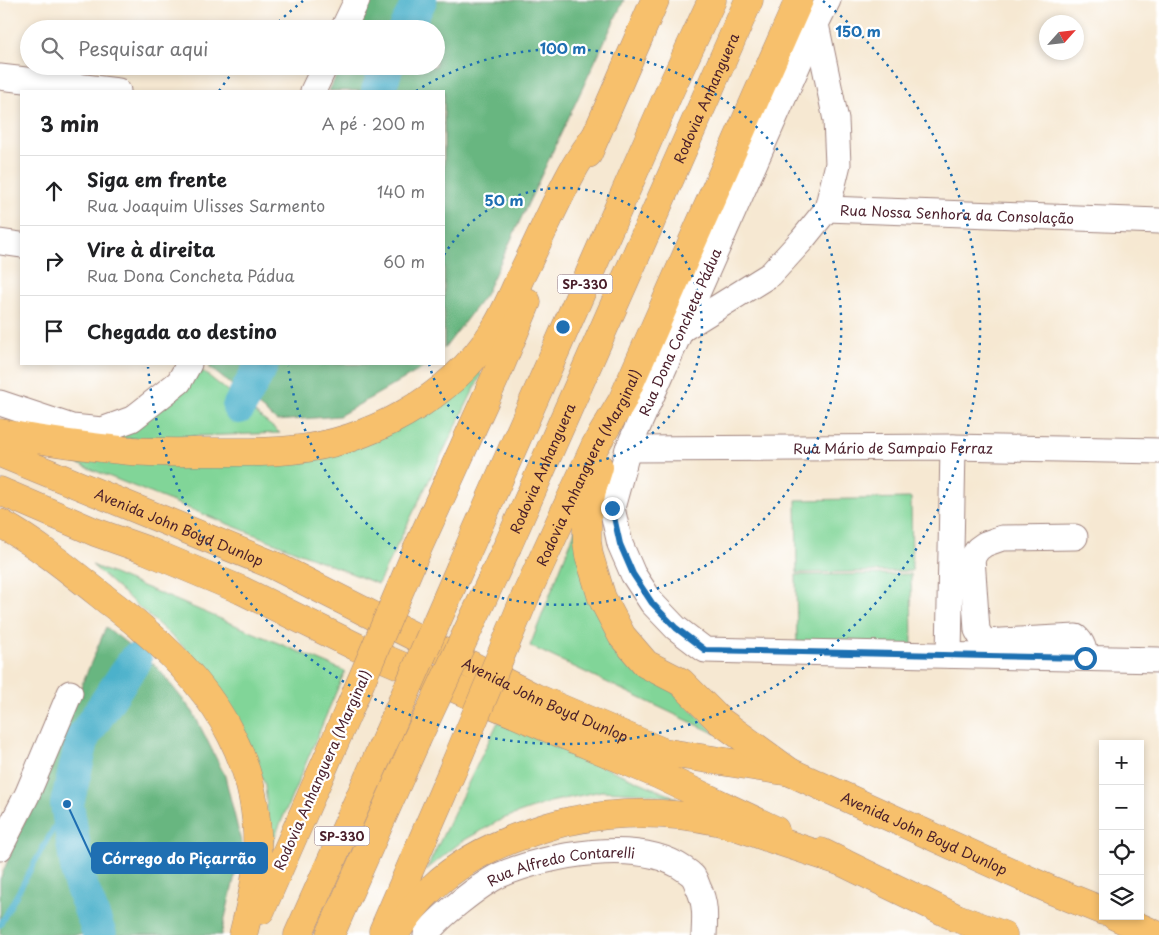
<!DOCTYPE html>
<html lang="pt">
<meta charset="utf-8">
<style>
body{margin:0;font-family:"Playpen Sans",sans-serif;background:#f2f2f2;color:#202124}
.controls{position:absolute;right:15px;bottom:15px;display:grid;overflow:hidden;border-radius:0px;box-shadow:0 2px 8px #0003}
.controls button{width:45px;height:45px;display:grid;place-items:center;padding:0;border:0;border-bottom:1px solid #e0e0e0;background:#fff;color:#202124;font:25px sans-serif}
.compass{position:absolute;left:1039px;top:15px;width:45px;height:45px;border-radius:50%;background:#fff;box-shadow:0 2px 8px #0003;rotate:63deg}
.stop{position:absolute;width:15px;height:15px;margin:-11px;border:4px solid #1f6fb2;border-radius:50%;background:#fff}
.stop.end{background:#1f6fb2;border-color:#fff;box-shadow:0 1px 5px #0008}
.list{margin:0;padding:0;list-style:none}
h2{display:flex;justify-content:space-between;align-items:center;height:65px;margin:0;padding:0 20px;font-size:21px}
h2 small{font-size:16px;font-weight:400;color:#757577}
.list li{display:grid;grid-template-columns:32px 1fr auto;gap:15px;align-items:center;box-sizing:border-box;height:70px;padding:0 20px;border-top:1px solid #e0e0e0}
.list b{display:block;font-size:19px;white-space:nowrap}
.list p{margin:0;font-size:16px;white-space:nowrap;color:#757577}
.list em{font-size:16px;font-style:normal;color:#757577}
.icon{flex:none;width:28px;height:28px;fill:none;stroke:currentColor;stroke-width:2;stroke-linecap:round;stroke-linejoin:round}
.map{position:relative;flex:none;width:1159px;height:935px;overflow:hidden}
.search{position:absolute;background:#fff;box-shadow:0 2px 8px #0003;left:20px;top:20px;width:425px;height:55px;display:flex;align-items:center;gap:12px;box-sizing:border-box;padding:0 18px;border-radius:28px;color:#757577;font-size:19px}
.panel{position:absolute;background:#fff;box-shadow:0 2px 8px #0003;left:20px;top:90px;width:425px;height:275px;border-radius:0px}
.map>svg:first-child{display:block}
.green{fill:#81d598;stroke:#667a62}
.forest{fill:#68b680;stroke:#596a56}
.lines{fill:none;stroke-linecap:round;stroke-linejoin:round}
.stream{stroke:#4cb1cb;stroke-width:5.5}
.river{stroke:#4cb1cb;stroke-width:34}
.minor-casing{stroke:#a0847e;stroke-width:27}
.major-casing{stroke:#a0847e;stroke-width:29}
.highway-casing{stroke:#a0847e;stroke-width:29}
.minor{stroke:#fff;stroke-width:25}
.major{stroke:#f7c06c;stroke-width:28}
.highway{stroke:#f7c06c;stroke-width:28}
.highway-bridge-casing{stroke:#a0847e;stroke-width:29;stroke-linecap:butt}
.highway-bridge{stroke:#f7c06c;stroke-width:28}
.route{stroke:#1f6fb2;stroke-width:6}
.ring{fill:none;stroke:#1f6fb2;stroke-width:2.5;stroke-dasharray:2.5 5}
.labels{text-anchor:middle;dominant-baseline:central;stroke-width:4.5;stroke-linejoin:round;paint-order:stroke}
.shield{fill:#fff;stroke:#80626b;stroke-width:1}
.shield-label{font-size:12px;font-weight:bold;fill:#4a1f2b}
.street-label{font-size:14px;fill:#4a1f2b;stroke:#fff}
.centre{fill:#1f6fb2;stroke:#fff;stroke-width:2.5}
.ring-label{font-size:15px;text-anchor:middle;font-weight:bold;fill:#1f6fb2;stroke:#fff;stroke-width:4.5;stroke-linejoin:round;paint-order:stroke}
.leader{fill:none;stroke:#1f6fb2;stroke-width:2}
.callout-dot{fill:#1f6fb2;stroke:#fff;stroke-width:2}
.callout{fill:#1f6fb2;stroke:#1f6fb2;stroke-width:2}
.callout-label{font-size:15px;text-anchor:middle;font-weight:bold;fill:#fff}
</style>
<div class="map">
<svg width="1159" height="935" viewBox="0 0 1159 935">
<rect width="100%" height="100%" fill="#fff"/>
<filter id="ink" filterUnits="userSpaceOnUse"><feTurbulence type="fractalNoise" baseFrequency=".02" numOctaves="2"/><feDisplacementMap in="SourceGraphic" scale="10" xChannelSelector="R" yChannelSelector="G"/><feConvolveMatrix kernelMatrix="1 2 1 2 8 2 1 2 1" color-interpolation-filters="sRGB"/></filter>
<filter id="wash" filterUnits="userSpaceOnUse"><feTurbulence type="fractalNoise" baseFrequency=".0096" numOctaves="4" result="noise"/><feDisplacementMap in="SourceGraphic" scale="20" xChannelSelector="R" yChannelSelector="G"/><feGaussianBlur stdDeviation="1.12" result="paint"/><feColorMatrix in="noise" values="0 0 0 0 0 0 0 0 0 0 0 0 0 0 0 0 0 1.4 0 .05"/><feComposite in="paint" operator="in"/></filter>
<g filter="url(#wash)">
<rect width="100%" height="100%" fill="#f6e8d2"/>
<g class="green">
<polygon points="200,369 280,433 117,439 178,397"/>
<polygon points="479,370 481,375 378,584 48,452 298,455"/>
<polygon points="911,498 912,571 797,573 796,500"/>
<polygon points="576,528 582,563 672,691 716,734 530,646"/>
<polygon points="92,565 345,671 270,848 265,785 243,731 214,683 187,650"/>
<polygon points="911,574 912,647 797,648 796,575"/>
<polygon points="498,722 677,798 643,793 601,791 550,802 502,819 461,842 426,870"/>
</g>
<g class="forest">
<polygon points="372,0 624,0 485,295 444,349 444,91 329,91 341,66 436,66 436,29 358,29"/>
<polygon points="211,364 430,364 339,416 277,421 209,367"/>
<polygon points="106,627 156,666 193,712 225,776 242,846 221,935 0,935 0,879"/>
</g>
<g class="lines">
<polyline class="stream" points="0,925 67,804"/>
<g class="river">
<polyline points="405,29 420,0"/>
<polyline points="378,91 387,66"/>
<polyline points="239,407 262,364"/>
<polyline points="100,935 79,880 67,804 83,737 135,660"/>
</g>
</g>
</g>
<g filter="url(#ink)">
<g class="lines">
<defs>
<g id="minor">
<polyline points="828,0 816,24 681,330 628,449 612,508 620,544 633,574 652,603 676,628 705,650 1159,660"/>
<polyline points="816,24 836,120 838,164 827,209"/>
<polyline points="343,29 357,0"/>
<polyline points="0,77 118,91"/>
<polyline points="313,91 325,66"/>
<polyline points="0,242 21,245"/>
<path id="s1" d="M681,330L771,274L802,240L827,209L1159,221"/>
<polyline points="0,403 72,427 102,430 132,419 179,382 189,364"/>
<path id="s2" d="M628,449L953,447L1159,451"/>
<path d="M1075,537L1002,538L985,544L978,549L972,558L977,630L981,637L985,642L1076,637C1083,643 1084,649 1085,658"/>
<polyline points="949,655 953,447"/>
<polyline points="0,848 27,795 70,693"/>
<path id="s3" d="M426,935C437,918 481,884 500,875C547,855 639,837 684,869C687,871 691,874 693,876C695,879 697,884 698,887C706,903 705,917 704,935"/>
</g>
<g id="major">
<path id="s4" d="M0,453L273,565L534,697L663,752L790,772L1051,890L1103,911"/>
<polyline points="0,491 95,532 146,550 241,590 357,647 659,775 775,830"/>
<polyline points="821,852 957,918 1003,935"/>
<polyline points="1115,916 1157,935"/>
</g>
<g id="highway">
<polyline points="588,154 655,0"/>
<path d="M0,433C44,441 87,447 131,451C158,453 185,452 211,452C237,452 264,453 291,450C368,443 451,398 493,332C505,314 513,293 522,274C539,240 554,205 572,172C578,160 587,148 595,137"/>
<polyline points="599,467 593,486 587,515 587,541 589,555 602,598 622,636 646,664 681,682 720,721 790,772"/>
<path d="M0,523C39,545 73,573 108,601C120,610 132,619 143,629C219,693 266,770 256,872C254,893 248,914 243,935"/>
<path id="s5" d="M508,545L749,0"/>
<polyline points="417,550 500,367 527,302"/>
<polyline points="460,568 671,88 712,0"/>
<path id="s6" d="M526,595L595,446L622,401L799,0"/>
<polyline points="261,910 348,712"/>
<polyline points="383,931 454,767"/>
<polyline points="298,935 387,736"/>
<polyline points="330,935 416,741"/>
<path d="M394,935C405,918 417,902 432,888C458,863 489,847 523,835C538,830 554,824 570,821C617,811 669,811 716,821C737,826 757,834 778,841C799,848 821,855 842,862"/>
</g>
</defs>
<use href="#minor" class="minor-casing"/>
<use href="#major" class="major-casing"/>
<use href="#highway" class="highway-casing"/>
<use href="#minor" class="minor"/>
<use href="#major" class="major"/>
<use href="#highway" class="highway"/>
<defs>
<g id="highway-bridge">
<polyline points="348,712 417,550"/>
<polyline points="387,736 460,568"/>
<polyline points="416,741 508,545"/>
<polyline points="454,767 526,595"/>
</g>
</defs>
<use href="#highway-bridge" class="highway-bridge-casing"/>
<use href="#highway-bridge" class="highway-bridge"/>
</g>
</g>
<g class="lines" filter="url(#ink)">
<polyline class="route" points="612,508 620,544 633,574 652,603 676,628 705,650 1085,658"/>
</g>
<g class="ring">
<path d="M444 255A139 139 0 1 1 429 364"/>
<path d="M416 91A278 278 0 1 1 288 366"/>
<path d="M219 91A417 417 0 0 1 237 67M273 27A417 417 0 0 1 303 1M823 1A417 417 0 1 1 148 367"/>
</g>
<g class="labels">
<g class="shield">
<rect x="557.5" y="274.5" width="55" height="19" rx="4"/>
<rect x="314.5" y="826.5" width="55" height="19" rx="4"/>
</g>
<g class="shield-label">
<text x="585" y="284">SP-330</text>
<text x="342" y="836">SP-330</text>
</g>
<g class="street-label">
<text stroke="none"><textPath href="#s5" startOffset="489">Rodovia Anhanguera</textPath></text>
<text stroke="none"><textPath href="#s1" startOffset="322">Rua Nossa Senhora da Consolação</textPath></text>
<text transform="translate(680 332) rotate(-66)">Rua Dona Concheta Pádua</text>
<text stroke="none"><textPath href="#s2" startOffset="265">Rua Mário de Sampaio Ferraz</textPath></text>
<text stroke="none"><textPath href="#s6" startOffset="142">Rodovia Anhanguera (Marginal)</textPath></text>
<text stroke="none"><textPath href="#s5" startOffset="84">Rodovia Anhanguera</textPath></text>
<text stroke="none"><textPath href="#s4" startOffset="194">Avenida John Boyd Dunlop</textPath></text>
<text stroke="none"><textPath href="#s4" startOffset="599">Avenida John Boyd Dunlop</textPath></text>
<text transform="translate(322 770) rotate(-66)">Rodovia Anhanguera (Marginal)</text>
<text stroke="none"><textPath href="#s4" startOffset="1004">Avenida John Boyd Dunlop</textPath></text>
<text stroke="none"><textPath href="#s3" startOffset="158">Rua Alfredo Contarelli</textPath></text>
</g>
</g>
<circle cx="563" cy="327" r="8" class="centre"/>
<g class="ring-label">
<text x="858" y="37">150 m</text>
<text x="563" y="54">100 m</text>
<text x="504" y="206">50 m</text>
</g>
<path class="leader" d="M67 804L92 858"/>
<circle class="callout-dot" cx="67" cy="804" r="5"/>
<rect class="callout" x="92" y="843" width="175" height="30" rx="5"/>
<g class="callout-label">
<text x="179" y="864">Córrego do Piçarrão</text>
</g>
</svg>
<div class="controls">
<button>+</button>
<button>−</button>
<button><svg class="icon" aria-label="locate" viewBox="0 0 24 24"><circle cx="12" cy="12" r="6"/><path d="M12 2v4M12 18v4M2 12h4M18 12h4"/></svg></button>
<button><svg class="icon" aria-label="layers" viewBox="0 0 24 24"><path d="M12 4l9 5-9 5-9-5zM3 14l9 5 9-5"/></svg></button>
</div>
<svg class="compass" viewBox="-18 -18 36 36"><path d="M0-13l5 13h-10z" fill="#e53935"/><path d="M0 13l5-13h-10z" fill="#757577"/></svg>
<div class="stop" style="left:1085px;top:658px"></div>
<div class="stop end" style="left:612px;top:508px"></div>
<div class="search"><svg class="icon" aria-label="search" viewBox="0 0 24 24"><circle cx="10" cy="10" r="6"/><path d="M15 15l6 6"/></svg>Pesquisar aqui</div>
<section class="panel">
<h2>3 min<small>A pé · 200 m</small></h2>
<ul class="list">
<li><svg class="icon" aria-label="ahead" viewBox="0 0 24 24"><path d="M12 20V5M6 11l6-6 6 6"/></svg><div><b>Siga em frente</b><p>Rua Joaquim Ulisses Sarmento</p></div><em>140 m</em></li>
<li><svg class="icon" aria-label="right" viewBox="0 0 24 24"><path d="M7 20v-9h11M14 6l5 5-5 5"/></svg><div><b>Vire à direita</b><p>Rua Dona Concheta Pádua</p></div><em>60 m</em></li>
<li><svg class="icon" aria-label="arrive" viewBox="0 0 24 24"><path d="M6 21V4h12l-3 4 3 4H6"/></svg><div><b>Chegada ao destino</b></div></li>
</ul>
</section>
</div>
